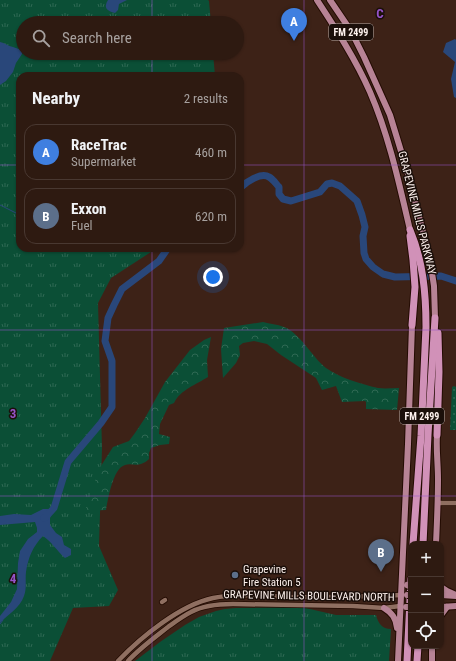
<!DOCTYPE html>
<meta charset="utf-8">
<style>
body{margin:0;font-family:"Roboto Condensed",sans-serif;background:#36231a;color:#f1f3f6}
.controls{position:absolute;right:12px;bottom:12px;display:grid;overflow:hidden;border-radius:8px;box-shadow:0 1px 3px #0004}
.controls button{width:36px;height:36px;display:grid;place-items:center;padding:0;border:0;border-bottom:1px solid #493831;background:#2e1a11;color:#f1f3f6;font:20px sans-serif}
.you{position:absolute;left:213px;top:277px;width:14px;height:14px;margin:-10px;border:3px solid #fff;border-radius:50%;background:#1a73e8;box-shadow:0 0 0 6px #1a73e833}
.badge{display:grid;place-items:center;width:26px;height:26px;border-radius:50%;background:#f49b9f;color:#fff;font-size:13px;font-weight:700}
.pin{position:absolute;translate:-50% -33px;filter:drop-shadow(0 1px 2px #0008)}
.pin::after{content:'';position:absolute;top:21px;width:14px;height:12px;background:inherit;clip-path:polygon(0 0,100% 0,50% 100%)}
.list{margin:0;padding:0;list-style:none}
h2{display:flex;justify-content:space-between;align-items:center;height:52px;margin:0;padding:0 16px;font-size:17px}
h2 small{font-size:13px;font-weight:400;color:#a7a19f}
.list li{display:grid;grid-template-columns:26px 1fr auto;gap:12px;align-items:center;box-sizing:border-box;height:56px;margin:0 8px 8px;padding:0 8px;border:1px solid #493831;border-radius:12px}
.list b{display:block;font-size:15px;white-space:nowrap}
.list p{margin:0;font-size:13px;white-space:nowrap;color:#a7a19f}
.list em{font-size:13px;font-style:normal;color:#a7a19f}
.icon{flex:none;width:22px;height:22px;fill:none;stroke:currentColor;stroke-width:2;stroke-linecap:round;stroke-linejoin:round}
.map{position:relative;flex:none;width:456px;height:661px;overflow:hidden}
.search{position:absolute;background:#2e1a11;box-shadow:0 1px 3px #0004;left:16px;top:16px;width:228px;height:44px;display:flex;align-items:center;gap:10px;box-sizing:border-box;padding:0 14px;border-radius:22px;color:#a7a19f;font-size:15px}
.panel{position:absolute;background:#2e1a11;box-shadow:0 1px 3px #0004;left:16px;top:72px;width:228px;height:180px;border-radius:12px}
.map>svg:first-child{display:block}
.grass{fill:url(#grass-tufts)}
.forest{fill:url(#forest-crowns)}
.park{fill:url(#park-dots)}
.water{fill:#29477a}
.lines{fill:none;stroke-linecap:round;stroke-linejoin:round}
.stream{stroke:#29477a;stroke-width:1}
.river{stroke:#29477a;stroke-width:7}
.minor-casing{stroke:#230b02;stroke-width:6}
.major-casing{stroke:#230b02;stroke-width:8}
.highway-casing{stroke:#230b02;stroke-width:9}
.minor{stroke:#8f6f61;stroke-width:4.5}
.major{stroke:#b78395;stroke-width:6}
.highway{stroke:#d191b8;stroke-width:7}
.major-bridge-casing{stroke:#230b02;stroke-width:8;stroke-linecap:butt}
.major-bridge{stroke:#b78395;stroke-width:6}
.grid{fill:none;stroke:#9553c8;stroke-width:1;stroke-opacity:0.55}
.service-dot{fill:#5c6f8a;stroke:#1b0f0a;stroke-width:1.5}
.labels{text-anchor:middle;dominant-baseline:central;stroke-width:3;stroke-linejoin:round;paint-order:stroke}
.shield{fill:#1b0f0a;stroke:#b9ada9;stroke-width:1}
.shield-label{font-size:10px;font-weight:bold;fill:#fdf1ed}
.street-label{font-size:11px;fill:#fdf1ed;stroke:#1b0f0a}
.poi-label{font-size:11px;fill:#fdf1ed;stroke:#1b0f0a;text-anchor:start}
.grid-label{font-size:13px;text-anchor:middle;font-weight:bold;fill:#9553c8;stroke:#1b0f0a;stroke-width:3;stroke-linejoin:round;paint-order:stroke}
</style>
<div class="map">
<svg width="456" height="661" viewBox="0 0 456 661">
<defs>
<pattern id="grass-tufts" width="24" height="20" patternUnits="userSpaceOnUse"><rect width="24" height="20" fill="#0b4f36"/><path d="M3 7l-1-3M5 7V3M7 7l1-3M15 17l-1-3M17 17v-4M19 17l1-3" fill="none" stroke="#2f6953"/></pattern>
<pattern id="forest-crowns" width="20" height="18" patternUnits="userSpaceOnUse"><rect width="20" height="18" fill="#0b4f36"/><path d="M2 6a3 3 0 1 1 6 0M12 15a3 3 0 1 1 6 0" fill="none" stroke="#2f6953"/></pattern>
<pattern id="park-dots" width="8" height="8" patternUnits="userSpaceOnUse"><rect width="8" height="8" fill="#0b4f36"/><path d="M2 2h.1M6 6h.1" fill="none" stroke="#2f6953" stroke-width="1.8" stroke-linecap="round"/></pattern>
</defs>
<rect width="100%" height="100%" fill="#3d2217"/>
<g class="grass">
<polygon points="0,0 208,0 209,1 211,23 23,23 23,53 213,53 215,76 20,76 20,248 156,248 154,250 111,278 98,303 102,448 99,546 118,590 109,606 73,608 50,661 0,661"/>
<path d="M301,607L336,615H376C378,623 382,629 391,629L389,661H135L160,642L185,625L199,617L216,611L225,609L236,608Z"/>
</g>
<g class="forest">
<path d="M263,322C270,324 277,324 284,327C300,333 312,357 326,368C340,378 361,384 378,388C385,389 392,388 399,388L397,410L366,409V402L365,401L342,402L336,386L322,390L316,378L281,355L267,344L254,341L243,343L239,346L240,355L236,363L223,378L221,349L224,328Z"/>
<path d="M211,337L207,360L208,377C197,384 180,390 174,403L169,405L160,424L159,434L170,437L169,444L160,445L151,448L149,453V459C147,461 144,463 141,464C136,466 130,463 125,465C113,468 108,499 106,510L85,511L99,469L113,447L129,441L135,433L145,418L165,382L190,350L204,340Z"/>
</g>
<polygon class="park" points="454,386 456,387 456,430 450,430 452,387"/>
<g class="water">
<path d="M108,0H127L119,4L118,10L115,13C107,11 103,8 108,0Z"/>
<polygon points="455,39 456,40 456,98 454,97 451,79 455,62 443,52 446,43"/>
<path d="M0,42C5,43 8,46 13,47C17,49 19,48 22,51V54L16,63L13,72L6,81L0,85Z"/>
<path d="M43,509H50L52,513L50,518V525L56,533L62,537L64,545L71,549V555L65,558C57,551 52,542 43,536C33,546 28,558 26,572C25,580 27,588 24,596C20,608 8,614 0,623V616L11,602L17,589L18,563L20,551L28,539L37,532V528L35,522L0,525V516L14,514L31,515Z"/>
</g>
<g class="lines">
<g class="stream">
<polyline points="0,205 20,215"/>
<polyline points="81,248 95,249 98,248"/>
<polyline points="115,248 132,250 143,248"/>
<polyline points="161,248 167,249"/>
<polyline points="0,624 3,620"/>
</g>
<g class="river">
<path d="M240,188C246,182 261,172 269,177C273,179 276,184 279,187V194L283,199L291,201L320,192L327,184L332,183L340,186L357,201L362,215L365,227L363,236L364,253L366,259L373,267L383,274L395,277L441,276L456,281"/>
<polyline points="44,518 45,518 54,508 68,462 101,423 112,407 112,361 105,341 108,318 114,305 122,289 159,261 168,248"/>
</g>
<defs>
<g id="minor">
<polyline points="438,503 456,503"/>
<polyline points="162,602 165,600"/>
<path d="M118,661C141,637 180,605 213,598C236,593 265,596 289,597C326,597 364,597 401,595"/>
<path d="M128,661C140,648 154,638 168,627C175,622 183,616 191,612C204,605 219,604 233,604L353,606L384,608L400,606"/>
</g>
<g id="major">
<path d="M317,0C336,29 356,60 370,92C389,136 399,183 410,230"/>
<polyline points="330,0 351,31 364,57 390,115 408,174 423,232 430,260 434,286 435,318"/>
<path d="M436,544C437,522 438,500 438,479C438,464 436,450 437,435"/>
<polyline points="441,587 447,591 456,595"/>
<polyline points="441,595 456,596"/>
<polyline points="441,607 456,606"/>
<path d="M384,608C392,613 396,618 397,628"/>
<polyline points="441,615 447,607"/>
<polyline points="398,661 408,444 412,325"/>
<polyline points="432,661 432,646"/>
</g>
<g id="highway">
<path d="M410,230C423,261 426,293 426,327L421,436L413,544"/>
<polyline points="410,236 413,260 415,287 412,325"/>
<polyline points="437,435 439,372 438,333"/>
<polyline points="423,544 428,435 435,318"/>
<polyline points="407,661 411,579"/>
<polyline points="417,661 418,646"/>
</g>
</defs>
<use href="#minor" class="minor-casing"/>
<use href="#major" class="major-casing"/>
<use href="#highway" class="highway-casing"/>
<use href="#minor" class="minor"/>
<use href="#major" class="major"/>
<use href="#highway" class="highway"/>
<defs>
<g id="major-bridge">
<polyline points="407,585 411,587"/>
<polyline points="407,595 411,595"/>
<polyline points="406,607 411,607"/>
</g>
</defs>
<use href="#major-bridge" class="major-bridge-casing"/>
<use href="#major-bridge" class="major-bridge"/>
</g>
<path class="grid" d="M152,0V23M304,0V661M152,53V76M0,165H20M240,165H456M152,248V661M0,330H456M0,496H456"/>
<circle class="service-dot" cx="235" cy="575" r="4"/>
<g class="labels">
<g class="shield">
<rect x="329" y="24" width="44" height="16" rx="3"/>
<rect x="400" y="408" width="44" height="16" rx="3"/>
</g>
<g class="shield-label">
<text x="351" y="32">FM 2499</text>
<text x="422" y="416">FM 2499</text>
</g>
<g class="street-label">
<text transform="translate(417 213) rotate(76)">GRAPEVINE MILLS PARKWAY</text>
<text transform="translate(309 596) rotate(1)">GRAPEVINE MILLS BOULEVARD NORTH</text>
</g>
<g class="poi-label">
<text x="243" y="569">Grapevine<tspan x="243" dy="13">Fire Station 5</tspan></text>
</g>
</g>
<g class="grid-label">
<text x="380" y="18">C</text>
<text x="13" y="418">3</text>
<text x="13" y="583">4</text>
</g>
</svg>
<div class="controls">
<button>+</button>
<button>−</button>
<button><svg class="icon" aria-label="locate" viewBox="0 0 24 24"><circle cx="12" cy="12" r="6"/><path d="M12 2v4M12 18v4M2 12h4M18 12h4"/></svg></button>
</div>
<div class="you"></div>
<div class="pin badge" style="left:294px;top:41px;background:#3f7fe0">A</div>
<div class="pin badge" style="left:381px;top:572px;background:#5c6f8a">B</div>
<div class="search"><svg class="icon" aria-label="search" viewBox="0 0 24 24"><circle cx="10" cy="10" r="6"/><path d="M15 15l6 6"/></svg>Search here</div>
<section class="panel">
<h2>Nearby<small>2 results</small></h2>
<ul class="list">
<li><span class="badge" style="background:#3f7fe0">A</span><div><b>RaceTrac</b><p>Supermarket</p></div><em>460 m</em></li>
<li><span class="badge" style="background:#5c6f8a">B</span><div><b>Exxon</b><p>Fuel</p></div><em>620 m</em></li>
</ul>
</section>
</div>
